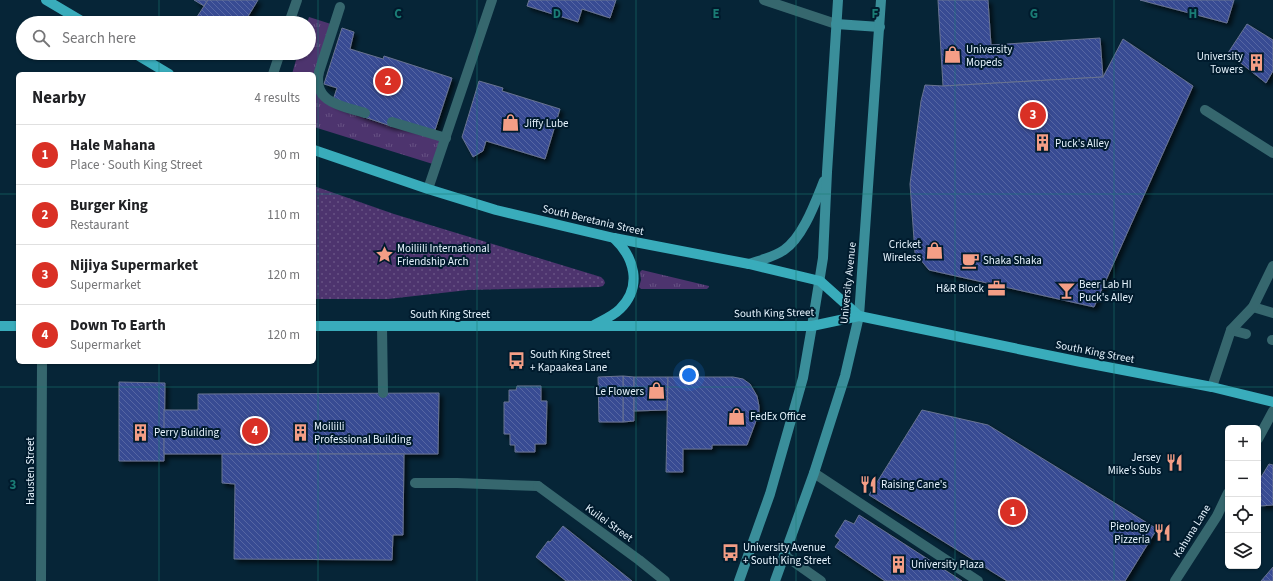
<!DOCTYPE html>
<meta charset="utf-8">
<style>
body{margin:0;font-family:"Source Sans 3",sans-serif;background:#f6f6f6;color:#202124}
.controls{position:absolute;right:12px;bottom:12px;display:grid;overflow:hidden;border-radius:6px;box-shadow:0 1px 3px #0004}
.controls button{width:36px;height:36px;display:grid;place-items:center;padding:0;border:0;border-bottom:1px solid #e0e0e0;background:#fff;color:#202124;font:20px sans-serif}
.you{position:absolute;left:689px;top:375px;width:14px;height:14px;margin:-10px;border:3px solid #fff;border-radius:50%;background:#1a73e8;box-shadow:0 0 0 6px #1a73e833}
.badge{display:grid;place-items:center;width:26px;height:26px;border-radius:50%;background:#d93025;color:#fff;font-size:13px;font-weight:700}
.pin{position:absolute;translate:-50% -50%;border:2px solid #fff;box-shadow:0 1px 4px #0006}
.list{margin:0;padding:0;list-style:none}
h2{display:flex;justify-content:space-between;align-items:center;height:52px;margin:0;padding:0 16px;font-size:17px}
h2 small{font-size:13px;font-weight:400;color:#757577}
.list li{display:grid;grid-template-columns:26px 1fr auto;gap:12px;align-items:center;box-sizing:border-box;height:60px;padding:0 16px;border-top:1px solid #e0e0e0}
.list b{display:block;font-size:15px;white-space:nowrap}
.list p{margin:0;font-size:13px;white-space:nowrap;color:#757577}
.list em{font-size:13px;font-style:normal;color:#757577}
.icon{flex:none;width:22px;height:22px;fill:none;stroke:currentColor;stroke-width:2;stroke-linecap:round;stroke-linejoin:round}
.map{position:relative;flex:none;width:1273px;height:581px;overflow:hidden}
.search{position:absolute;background:#fff;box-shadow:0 1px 3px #0004;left:16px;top:16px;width:300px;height:44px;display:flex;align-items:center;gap:10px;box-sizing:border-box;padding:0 14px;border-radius:22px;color:#757577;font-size:15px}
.panel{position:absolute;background:#fff;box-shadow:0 1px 3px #0004;left:16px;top:72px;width:300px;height:292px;border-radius:6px}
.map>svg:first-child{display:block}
.grass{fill:url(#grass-tufts)}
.park{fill:url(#park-dots)}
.building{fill:url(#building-back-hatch);stroke:#687391;filter:url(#shadow)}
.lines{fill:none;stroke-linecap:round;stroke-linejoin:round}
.service{stroke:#36676e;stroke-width:10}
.minor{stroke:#36676e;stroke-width:10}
.secondary{stroke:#3a8e9a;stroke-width:10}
.primary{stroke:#39acbb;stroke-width:10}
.grid{fill:none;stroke:#1a7c75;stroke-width:1;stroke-opacity:0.55}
.labels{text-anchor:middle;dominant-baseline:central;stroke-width:4;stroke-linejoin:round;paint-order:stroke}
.poi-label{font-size:11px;fill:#e6f4fe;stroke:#001b2d;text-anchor:start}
.street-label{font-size:11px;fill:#e6f4fe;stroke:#001b2d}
.grid-label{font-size:13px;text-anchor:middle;font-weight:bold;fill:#1a7c75;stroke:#001b2d;stroke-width:4;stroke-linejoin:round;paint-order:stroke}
</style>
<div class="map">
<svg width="1273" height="581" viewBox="0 0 1273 581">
<defs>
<pattern id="grass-tufts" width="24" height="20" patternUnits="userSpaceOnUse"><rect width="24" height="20" fill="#4d346e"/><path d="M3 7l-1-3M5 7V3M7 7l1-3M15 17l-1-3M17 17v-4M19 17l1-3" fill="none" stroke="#675284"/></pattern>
<pattern id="park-dots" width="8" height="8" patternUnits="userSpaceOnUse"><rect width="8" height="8" fill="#4d346e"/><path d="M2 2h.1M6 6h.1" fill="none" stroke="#675284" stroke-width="1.8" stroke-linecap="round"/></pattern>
<pattern id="building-back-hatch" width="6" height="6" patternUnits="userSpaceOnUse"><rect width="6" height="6" fill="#394b93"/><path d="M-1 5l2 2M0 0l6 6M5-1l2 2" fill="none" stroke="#5666a3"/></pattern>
<filter id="shadow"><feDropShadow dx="3.5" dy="3.5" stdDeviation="2" flood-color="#0009"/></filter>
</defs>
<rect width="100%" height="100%" fill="#062537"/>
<g class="grass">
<polygon points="309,17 334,25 320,90 364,118 390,126 446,138 436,165 314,127 314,74 292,74 298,53 309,53 309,23 307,23"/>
<polygon points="642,270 709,286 709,287 707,289 641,289 639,287 641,280 640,272"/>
</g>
<polygon class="park" points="314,186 394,214 601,277 604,280 605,283 603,286 599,287 468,290 388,299 314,299"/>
<g class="building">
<polygon points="194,0 208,0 204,6"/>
<polygon points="208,0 258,0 244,23 193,23"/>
<polygon points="529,0 616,0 610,18 582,9 578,22 527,6"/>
<polygon points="938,0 988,0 991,45 1100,38 1103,77 943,86"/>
<polygon points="1140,0 1234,0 1227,23"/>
<polygon points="1247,24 1273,40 1273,71 1266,83 1228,53"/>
<polygon points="342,28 354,32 350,49 383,59 384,56 452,78 435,130 391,126 364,117 332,103 337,88 324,84"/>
<polygon points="1123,39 1193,86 1094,307 929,270 915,253 910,184 921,101 925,85 943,86 1103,77"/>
<polygon points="479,81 503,88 502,91 560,109 545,159 486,141 483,151 473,157 462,137"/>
<polygon points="623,376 634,377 634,421 623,422"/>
<polygon points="623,376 623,422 599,422 598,377"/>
<polygon points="634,377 668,377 667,410 634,411"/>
<polygon points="668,377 733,377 743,379 750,384 757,396 759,406 759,413 747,445 712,445 712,449 683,449 683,472 666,472"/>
<polygon points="119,382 165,383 164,461 119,461"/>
<polygon points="517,386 541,386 541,401 547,401 546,444 535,444 535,452 515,452 515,445 510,445 510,434 504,434 504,402 509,402 509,390 516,390"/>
<polygon points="439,393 438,454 164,454 164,410 198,410 198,394"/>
<polygon points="922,410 988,425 1157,529 1125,581 1007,581 869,495"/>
<polygon points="222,454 404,454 403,535 393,535 392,560 234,559 235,484 222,483"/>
<polygon points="1269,464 1273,465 1273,505 1260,506 1261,497 1258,495 1258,482"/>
<polygon points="859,515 962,581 885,581 835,547 840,540 835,536 845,520 854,524"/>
<polygon points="563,526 632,581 566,581 536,557 548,541 550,542"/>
<polygon points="1273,567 1273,581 1261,581"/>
</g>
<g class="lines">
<g class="service">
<path d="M340,7L319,72C312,103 343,106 365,113"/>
<polyline points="392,122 446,138"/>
<polyline points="428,189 492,0"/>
<polyline points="1253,307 1273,313"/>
<polyline points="382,326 383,393"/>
<polyline points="1231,330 1246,334"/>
<polyline points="1272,340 1273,340"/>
<polyline points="1212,387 1231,330 1253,307 1273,266"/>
<polyline points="814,473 978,581"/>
<polyline points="415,483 457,483 538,486"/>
<polyline points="784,555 821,581"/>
</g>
<g class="minor">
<polyline points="764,0 836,24"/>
<polyline points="289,23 297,0"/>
<polyline points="273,74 280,53"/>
<polyline points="1205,110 1273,153"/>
<polyline points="1258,439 1273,411"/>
<polyline points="538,486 639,560 665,581"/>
<polyline points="41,581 42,362"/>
<polyline points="1175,581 1217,516 1228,493"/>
</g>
<g class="secondary">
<polyline points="836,24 880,27"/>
<path d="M749,264C761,260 774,257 784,250C803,237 815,203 824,181"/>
<polyline points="739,581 770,494 803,378 812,326 823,258 827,172 838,0"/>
<polyline points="775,581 814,473 845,376 859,316 881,0"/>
</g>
<g class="primary">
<polyline points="46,0 85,23"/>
<polyline points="134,53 169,74"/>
<polyline points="314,150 428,189 496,210 614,238 749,264 820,281 859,316"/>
<path d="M594,325C603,320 613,316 620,309C643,286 634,257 614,238"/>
<polyline points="0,326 18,326"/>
<polyline points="314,326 812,326 859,316 1081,362 1212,387 1273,402"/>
</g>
</g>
<path class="grid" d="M159,0V23M318,0V581M477,0V581M636,0V581M796,0V581M955,0V581M1114,0V581M159,53V74M0,194H18M314,194H1273M159,362V581M0,387H1273"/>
<defs>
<symbol id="shop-bare" viewBox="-9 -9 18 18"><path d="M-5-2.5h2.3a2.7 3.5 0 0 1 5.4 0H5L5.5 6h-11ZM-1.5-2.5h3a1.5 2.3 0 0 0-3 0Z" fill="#f49e86" stroke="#001b2d" stroke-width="2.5" paint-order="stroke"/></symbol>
<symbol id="building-bare" viewBox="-9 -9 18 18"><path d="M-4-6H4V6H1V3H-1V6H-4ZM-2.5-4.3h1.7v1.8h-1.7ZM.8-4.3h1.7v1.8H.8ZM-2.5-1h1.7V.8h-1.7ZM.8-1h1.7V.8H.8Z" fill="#f49e86" stroke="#001b2d" stroke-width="2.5" paint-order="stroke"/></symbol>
<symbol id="sight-bare" viewBox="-9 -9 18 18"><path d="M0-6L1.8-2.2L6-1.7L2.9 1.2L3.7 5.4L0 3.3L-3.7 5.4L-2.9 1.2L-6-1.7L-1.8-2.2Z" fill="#f49e86" stroke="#001b2d" stroke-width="2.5" paint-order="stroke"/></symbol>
<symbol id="cafe-bare" viewBox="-9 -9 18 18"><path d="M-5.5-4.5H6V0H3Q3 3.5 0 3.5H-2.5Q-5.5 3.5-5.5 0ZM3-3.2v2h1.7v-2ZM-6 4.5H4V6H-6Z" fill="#f49e86" stroke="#001b2d" stroke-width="2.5" paint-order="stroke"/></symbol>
<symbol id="office-bare" viewBox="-9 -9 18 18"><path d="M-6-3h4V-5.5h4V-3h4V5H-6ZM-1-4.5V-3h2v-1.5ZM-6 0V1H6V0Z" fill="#f49e86" stroke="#001b2d" stroke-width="2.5" paint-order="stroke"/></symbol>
<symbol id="bar-bare" viewBox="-9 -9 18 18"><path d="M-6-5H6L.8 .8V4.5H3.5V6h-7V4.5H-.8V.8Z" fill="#f49e86" stroke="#001b2d" stroke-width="2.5" paint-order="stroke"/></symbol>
<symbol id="bus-bare" viewBox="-9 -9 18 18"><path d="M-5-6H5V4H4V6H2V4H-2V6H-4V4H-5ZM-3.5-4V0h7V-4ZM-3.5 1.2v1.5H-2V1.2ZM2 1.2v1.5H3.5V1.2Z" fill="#f49e86" stroke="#001b2d" stroke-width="2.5" paint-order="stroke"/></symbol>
<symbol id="restaurant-bare" viewBox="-9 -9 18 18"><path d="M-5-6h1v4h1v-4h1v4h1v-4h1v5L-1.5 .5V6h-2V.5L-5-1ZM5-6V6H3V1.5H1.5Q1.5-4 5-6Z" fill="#f49e86" stroke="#001b2d" stroke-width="2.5" paint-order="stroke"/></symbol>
</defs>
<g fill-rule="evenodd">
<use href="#shop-bare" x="940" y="42" width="25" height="25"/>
<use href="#building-bare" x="1244" y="50" width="25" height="25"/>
<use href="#shop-bare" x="498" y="110" width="25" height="25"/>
<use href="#building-bare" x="1030" y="130" width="25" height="25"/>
<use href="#shop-bare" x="922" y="238" width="25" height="25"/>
<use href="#sight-bare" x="372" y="242" width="25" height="25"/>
<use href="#cafe-bare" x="958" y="248" width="25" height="25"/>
<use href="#office-bare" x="984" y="276" width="25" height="25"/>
<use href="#bar-bare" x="1054" y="278" width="25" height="25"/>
<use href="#bus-bare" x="504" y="348" width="25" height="25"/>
<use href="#shop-bare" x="644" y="378" width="25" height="25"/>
<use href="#shop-bare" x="724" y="404" width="25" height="25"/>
<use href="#building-bare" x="128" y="420" width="25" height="25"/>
<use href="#building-bare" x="288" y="420" width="25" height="25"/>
<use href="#restaurant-bare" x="1162" y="450" width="25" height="25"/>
<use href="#restaurant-bare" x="856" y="472" width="25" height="25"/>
<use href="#restaurant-bare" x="1150" y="520" width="25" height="25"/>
<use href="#bus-bare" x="718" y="540" width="25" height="25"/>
<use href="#building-bare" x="886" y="552" width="25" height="25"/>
</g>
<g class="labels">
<g class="poi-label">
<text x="966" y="49">University<tspan x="966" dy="13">Mopeds</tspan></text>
<text x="1243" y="56" text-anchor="end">University<tspan x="1243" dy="13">Towers</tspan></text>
<text x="524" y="123">Jiffy Lube</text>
<text x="1055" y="143">Puck's Alley</text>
<text x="921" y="244" text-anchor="end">Cricket<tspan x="921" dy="13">Wireless</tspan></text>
<text x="397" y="248">Moiliili International<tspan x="397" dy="13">Friendship Arch</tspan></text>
<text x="983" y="260">Shaka Shaka</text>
<text x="1079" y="284">Beer Lab HI<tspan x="1079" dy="13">Puck's Alley</tspan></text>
<text x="984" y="288" text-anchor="end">H&amp;R Block</text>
<text x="530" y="354">South King Street<tspan x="530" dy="13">+ Kapaakea Lane</tspan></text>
<text x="644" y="391" text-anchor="end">Le Flowers</text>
<text x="750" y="416">FedEx Office</text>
<text x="314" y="426">Moiliili<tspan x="314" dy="13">Professional Building</tspan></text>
<text x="154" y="432">Perry Building</text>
<text x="1161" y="457" text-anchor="end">Jersey<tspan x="1161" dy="13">Mike's Subs</tspan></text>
<text x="881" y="484">Raising Cane's</text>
<text x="1150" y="526" text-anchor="end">Pieology<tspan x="1150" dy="13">Pizzeria</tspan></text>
<text x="743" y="547">University Avenue<tspan x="743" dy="13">+ South King Street</tspan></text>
<text x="911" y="564">University Plaza</text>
</g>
<g class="street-label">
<text transform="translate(593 220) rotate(13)">South Beretania Street</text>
<text transform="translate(848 283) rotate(-84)">University Avenue</text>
<text transform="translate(774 313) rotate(-1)">South King Street</text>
<text x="450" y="314">South King Street</text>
<text transform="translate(1095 352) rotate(11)">South King Street</text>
<text transform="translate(30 471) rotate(-90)">Hausten Street</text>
<text transform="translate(609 523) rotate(36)">Kuilei Street</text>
<text transform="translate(1192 531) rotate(-58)">Kahuna Lane</text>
</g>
</g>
<g class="grid-label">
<text x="398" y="18">C</text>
<text x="557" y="18">D</text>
<text x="716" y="18">E</text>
<text x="875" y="18">F</text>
<text x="1034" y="18">G</text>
<text x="1193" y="18">H</text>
<text x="13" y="489">3</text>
</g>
</svg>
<div class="controls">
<button>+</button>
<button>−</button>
<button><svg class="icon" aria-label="locate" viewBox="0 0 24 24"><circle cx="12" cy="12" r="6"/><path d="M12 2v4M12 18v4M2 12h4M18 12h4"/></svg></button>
<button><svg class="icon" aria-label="layers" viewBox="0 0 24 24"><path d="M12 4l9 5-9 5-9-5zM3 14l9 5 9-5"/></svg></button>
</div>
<div class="you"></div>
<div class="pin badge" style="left:1013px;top:512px">1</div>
<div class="pin badge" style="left:388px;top:81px">2</div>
<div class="pin badge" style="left:1033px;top:115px">3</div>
<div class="pin badge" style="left:255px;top:431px">4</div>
<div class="search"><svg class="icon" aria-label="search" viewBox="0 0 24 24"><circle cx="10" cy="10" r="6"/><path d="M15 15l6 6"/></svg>Search here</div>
<section class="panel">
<h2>Nearby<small>4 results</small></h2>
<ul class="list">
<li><span class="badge">1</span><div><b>Hale Mahana</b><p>Place · South King Street</p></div><em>90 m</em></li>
<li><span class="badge">2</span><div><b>Burger King</b><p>Restaurant</p></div><em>110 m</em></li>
<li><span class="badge">3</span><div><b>Nijiya Supermarket</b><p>Supermarket</p></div><em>120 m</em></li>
<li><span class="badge">4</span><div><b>Down To Earth</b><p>Supermarket</p></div><em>120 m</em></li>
</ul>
</section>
</div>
